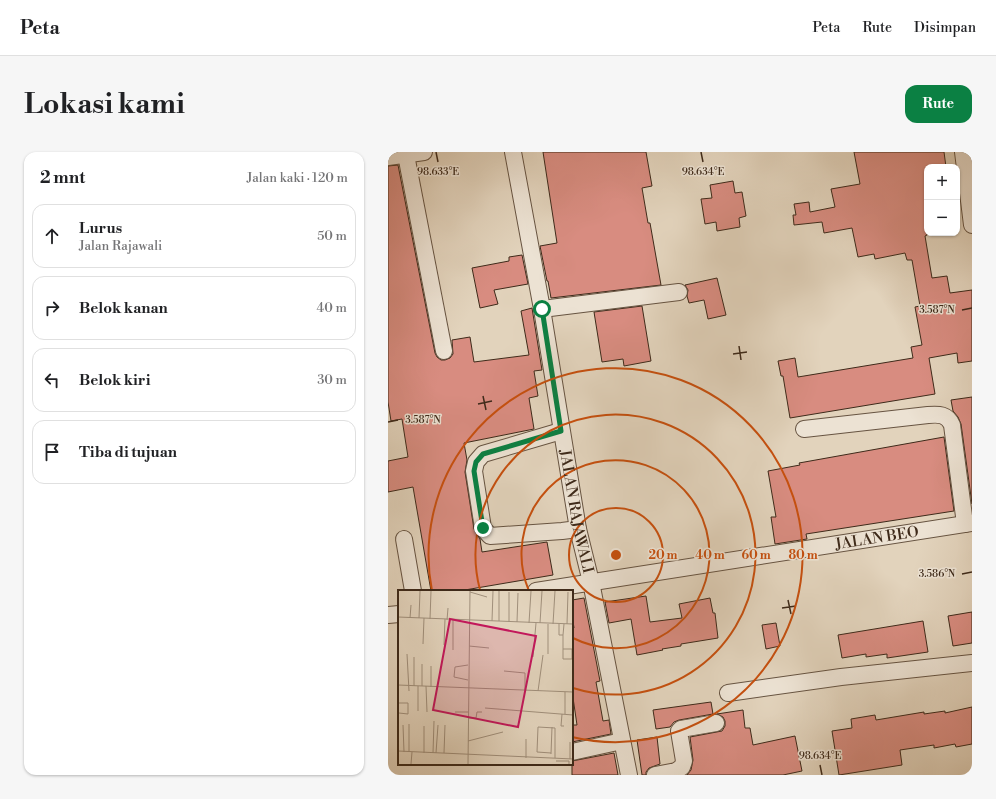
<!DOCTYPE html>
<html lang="id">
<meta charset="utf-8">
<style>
body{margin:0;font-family:"Libre Bodoni",serif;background:#f6f6f6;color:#202124}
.controls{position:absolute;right:12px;top:12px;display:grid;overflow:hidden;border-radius:8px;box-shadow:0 1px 3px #0004}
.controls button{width:36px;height:36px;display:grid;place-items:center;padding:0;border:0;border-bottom:1px solid #e0e0e0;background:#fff;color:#202124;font:20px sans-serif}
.stop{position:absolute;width:12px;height:12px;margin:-9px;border:3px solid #0b8043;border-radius:50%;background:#fff}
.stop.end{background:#0b8043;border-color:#fff;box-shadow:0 1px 4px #0008}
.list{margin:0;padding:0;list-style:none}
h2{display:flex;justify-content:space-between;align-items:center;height:52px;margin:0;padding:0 16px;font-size:17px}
h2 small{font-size:13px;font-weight:400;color:#757577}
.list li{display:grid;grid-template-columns:26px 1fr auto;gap:12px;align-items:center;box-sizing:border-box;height:64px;margin:0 8px 8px;padding:0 8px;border:1px solid #e0e0e0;border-radius:12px}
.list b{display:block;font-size:15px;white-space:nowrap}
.list p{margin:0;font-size:13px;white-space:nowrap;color:#757577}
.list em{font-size:13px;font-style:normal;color:#757577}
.icon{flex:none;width:22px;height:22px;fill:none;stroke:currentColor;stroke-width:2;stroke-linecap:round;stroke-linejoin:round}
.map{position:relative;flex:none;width:584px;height:623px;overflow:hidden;border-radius:12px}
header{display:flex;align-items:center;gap:24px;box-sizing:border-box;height:56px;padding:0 20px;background:#fff;border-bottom:1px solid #e0e0e0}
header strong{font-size:19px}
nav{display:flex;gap:22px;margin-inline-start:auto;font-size:14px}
.intro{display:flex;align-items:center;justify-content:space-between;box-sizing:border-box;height:96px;padding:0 24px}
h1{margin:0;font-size:28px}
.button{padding:10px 18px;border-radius:12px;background:#0b8043;color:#fff;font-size:14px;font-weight:700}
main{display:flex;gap:24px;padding:0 24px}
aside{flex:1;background:#fff;border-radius:12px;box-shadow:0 1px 3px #0004}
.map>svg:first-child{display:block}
.building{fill:#d88c80;stroke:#3e2a1a}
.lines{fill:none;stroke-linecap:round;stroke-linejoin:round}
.minor-casing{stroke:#675442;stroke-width:18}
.minor{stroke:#ece2d3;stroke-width:16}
.route{stroke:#0b8043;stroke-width:5}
.ticks{fill:none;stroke:#3e2a1a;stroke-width:1.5}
.ring{fill:none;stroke:#c6500f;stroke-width:2}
.labels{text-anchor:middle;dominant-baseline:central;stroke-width:3;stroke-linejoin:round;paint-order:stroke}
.street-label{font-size:15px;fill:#3e2a1a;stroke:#ece2d3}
.inset-road{fill:none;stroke:#a08f7b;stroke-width:1}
.view{fill:#c2185b;fill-opacity:0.15;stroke:#c2185b;stroke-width:2}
.inset-edge{fill:none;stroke:#3e2a1a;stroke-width:2}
.ticks-label{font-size:10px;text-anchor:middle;fill:#3e2a1a;stroke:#ece2d3;stroke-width:3;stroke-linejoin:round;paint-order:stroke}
.centre{fill:#c6500f;stroke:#ece2d3;stroke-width:2}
.ring-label{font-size:12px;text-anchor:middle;font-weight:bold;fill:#c6500f;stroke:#ece2d3;stroke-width:3;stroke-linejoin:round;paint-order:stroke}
</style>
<header>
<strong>Peta</strong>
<nav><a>Peta</a><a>Rute</a><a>Disimpan</a></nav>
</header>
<div class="intro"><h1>Lokasi kami</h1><a class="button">Rute</a></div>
<main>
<aside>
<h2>2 mnt<small>Jalan kaki · 120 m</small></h2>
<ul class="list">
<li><svg class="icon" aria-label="ahead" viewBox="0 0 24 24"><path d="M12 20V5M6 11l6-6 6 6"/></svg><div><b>Lurus</b><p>Jalan Rajawali</p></div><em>50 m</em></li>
<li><svg class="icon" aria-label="right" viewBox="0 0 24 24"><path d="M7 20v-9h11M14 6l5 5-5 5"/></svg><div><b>Belok kanan</b></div><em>40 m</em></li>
<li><svg class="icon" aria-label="left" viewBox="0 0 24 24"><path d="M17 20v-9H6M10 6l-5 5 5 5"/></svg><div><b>Belok kiri</b></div><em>30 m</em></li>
<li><svg class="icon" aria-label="arrive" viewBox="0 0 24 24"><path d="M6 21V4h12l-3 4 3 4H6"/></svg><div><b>Tiba di tujuan</b></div></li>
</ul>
</aside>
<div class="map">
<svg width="584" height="623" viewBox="0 0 584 623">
<rect width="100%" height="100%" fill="#e2d3bc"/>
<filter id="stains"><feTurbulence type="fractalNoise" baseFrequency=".005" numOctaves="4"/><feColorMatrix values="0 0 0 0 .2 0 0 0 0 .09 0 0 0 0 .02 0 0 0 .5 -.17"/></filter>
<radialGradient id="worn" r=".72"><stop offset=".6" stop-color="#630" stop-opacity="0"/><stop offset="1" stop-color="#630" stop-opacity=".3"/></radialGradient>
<g class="building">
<polygon points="155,0 258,0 264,34 254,36 260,71 262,71 273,133 163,146 160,129 159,129 152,94 169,91"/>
<polygon points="466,0 556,0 558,15 539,15 539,83 537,84 544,126 559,124 562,141 584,138 584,209 570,211 569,201 541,206 547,242 402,266 395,224 393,224 390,209 407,206 410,225 525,206 523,195 534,193 527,155 532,154 524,108 519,108 517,101 487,107 486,102 470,105 464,76 436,81 434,70 406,73 405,63 408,63 406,52 421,50 422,60 447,55 443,37 472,32"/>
<polygon points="10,13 47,201 49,205 53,208 57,208 62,206 65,202 64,188 82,185 86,210 141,203 133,159 144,156 154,218 146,219 150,244 141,246 146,277 76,291 79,308 77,320 86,377 92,387 94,400 159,390 165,423 71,439 43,439 25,335 0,340 0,309 20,305 14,267 3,269 0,250 0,14"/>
<polygon points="345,29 347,41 354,40 358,64 351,66 352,75 329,79 328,70 317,72 313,47 324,46 322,33"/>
<polygon points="134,103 140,132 106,138 110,152 92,156 84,116 121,109 121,105"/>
<polygon points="329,126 338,163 320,167 316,148 301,151 299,144 300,138 297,133"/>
<polygon points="254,154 263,209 236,214 235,207 214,210 206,160"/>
<polygon points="584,245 584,352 573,272 570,265 565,259 563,248"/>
<polygon points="556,285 566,359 418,382 419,387 387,392 383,365 388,365 380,319 412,313 411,311"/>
<polygon points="258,444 262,470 294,466 291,452 322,446 325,461 327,461 330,486 293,492 293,494 274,497 275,498 249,503 243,467 221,471 217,450"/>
<polygon points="196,446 212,529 208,530 215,569 221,568 223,582 184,590 184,573 189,573 184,539 184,477 186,476 184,463 184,448"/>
<polygon points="584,460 584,491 565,494 560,464"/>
<polygon points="535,469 540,500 499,506 499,502 478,505 478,502 454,506 450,483"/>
<polygon points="388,471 392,494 378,497 374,473"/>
<polygon points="323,550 325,562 291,568 286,570 282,575 268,577 265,558"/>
<polygon points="584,555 584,592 568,595 567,592 546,596 546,593 512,598 514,613 451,623 444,579 464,576 463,567 487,563 488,568 536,560 536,562 557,559 557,561"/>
<polygon points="355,558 357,576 362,576 365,593 407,584 414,619 395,623 299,623 303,618 305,608 302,585 334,579 337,574 337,569 335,565 329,562"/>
<polygon points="269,585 272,612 261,616 258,620 258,623 254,623 249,588"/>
<polygon points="226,601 230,623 184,623 184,609"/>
</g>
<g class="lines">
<defs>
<g id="minor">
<path id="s1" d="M125,0L154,157L190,377L203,430L241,623"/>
<polyline points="575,0 584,73"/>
<polyline points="18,3 56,199"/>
<polyline points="0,5 36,0"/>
<polyline points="154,157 291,140"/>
<path d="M416,277L540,263C551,262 559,262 564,273L577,372"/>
<polyline points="173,279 95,302 88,310 86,319 95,376 102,384 174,379 190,377"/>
<polyline points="16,387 25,439"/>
<path id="s2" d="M148,439L584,371"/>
<polyline points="0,463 11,462"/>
<polyline points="340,541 453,525 584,511"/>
<polyline points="184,600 234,589"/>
<polyline points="267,623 288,619 294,615 296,609 291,579 293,577 328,571"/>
</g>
</defs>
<use href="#minor" class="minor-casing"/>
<use href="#minor" class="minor"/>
</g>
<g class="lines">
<polyline class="route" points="95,376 86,319 88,310 95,302 173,279 154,157"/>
</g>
<path class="ticks" d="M48,0L50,10M313,0L315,10M574,158L584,156M351,194L353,208M345,202L359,200M95,244L98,258M90,252L104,249M0,270L10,268M574,422L584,420M400,448L403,462M394,456L408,454M432,613L434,623"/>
<g class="ring">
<circle cx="228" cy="403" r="47"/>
<path d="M141 439A94 94 0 1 1 185 486"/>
<path d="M92 438A140 140 0 1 1 185 536"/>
<path d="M44 439A187 187 0 1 1 184 585"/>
</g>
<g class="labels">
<g class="street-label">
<text stroke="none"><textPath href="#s1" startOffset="365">JALAN RAJAWALI</textPath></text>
<text stroke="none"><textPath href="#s2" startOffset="345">JALAN BEO</textPath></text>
</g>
</g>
<g transform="translate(10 438)">
<rect width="175" height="175" fill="#e2d3bc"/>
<path class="inset-road" d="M72,2L89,7M0,27L175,34M12,28L13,15M21,28L22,1M32,29L33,1M49,30L50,18M94,31L95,1M101,31V1M111,32V2M119,32L120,3M131,33L133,1M142,33L144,1M155,34L157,1M161,34V45H165L166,34M169,34L170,2M25,54L26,28M46,55L47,29M71,56L91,58M165,59H174V69H165V45M55,60V30M9,64L11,101M150,64V34M135,67L138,33M24,74V96M33,76V97M106,81L127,83V100M70,90L56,87L57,77L70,75M0,95L175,102M16,96V67M20,96V121M28,96L29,122M140,101L145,65M167,102V124M0,113H10V124L1,123M87,118L175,125M57,122H70M164,124L163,136H166M70,128H78L79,122H84M5,135L6,162M128,149V168M70,151L105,142M0,161L175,169M11,162V134M26,163V136M35,163L36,131M38,163L40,135M46,163L47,135M153,163L139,162L140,137L157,138V168M153,164L154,137M172,169V152M158,171H171V174M13,174L14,162M70,174L72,1"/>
<path class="view" d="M52,29L138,46L120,137L35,120Z"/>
<rect width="175" height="175" class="inset-edge"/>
</g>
<g class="ticks-label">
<text x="50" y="23">98.633°E</text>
<text x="315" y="23">98.634°E</text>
<text x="549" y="161">3.587°N</text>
<text x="35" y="271">3.587°N</text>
<text x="549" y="425">3.586°N</text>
<text x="432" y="607">98.634°E</text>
</g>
<circle cx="228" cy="403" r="6" class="centre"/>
<g class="ring-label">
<text x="275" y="407">20 m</text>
<text x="322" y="407">40 m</text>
<text x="368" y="407">60 m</text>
<text x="415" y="407">80 m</text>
</g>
<rect width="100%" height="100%" filter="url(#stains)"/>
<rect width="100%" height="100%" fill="url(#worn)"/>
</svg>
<div class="controls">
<button>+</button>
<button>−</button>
</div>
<div class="stop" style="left:154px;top:157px"></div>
<div class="stop end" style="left:95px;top:376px"></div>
</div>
</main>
